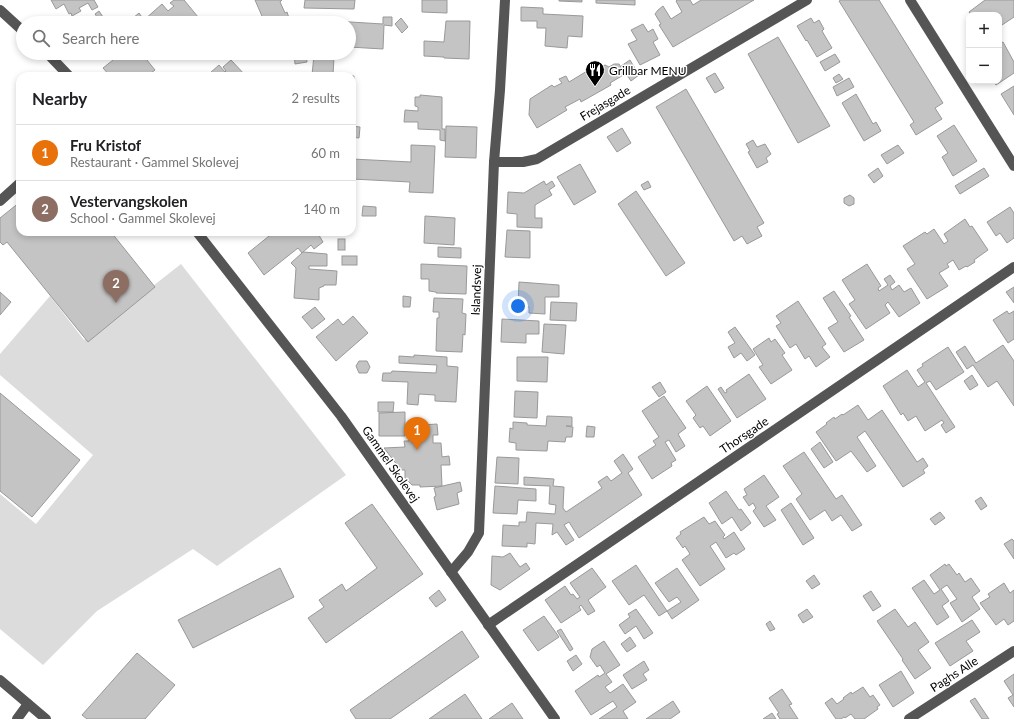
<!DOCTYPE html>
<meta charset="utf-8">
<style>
body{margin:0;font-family:Lato,sans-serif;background:#f2f2f2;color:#202124}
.controls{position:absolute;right:12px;top:12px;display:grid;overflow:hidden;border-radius:8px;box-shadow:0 2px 6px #0003}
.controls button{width:36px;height:36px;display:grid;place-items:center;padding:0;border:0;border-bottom:1px solid #e0e0e0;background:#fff;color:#202124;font:20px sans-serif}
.you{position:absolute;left:518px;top:306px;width:14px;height:14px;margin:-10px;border:3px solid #fff;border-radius:50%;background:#1a73e8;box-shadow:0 0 0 6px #1a73e833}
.badge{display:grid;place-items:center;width:26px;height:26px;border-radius:50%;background:#000;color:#fff;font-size:13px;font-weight:700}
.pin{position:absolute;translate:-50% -33px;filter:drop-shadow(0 1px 2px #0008)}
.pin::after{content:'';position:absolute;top:21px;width:14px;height:12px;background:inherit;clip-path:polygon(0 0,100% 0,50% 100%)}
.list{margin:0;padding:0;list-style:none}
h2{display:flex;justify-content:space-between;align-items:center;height:52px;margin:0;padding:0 16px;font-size:17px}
h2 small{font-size:13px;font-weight:400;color:#757577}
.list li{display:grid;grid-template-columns:26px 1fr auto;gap:12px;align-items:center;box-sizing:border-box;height:56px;padding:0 16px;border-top:1px solid #e0e0e0}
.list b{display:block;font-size:15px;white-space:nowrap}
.list p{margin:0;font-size:13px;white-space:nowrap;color:#757577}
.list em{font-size:13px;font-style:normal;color:#757577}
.icon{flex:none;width:22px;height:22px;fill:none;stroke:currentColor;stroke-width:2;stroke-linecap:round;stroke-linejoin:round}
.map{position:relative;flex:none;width:1014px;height:719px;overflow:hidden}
.search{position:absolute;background:#fff;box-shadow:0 2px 6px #0003;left:16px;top:16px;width:340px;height:44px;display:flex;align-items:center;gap:10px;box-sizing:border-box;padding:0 14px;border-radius:22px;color:#757577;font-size:15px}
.panel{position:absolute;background:#fff;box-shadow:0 2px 6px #0003;left:16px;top:72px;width:340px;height:164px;border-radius:12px}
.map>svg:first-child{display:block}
.green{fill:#dcdcdc}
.building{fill:#c4c4c4;stroke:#999}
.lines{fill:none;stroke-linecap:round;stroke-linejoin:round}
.minor{stroke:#555;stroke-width:10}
.labels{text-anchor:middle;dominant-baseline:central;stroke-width:3;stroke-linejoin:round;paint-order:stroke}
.poi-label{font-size:12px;fill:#000;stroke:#fff;text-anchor:start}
.street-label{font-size:12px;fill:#000;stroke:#fff}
</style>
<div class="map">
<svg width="1014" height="719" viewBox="0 0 1014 719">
<rect width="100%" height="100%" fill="#fff"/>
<polygon class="green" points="181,264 346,475 217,566 193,549 97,611 43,665 0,629 0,494 36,524 93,455 0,375 0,354 50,296 84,340"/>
<g class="building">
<polygon points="51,0 94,0 98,7 92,10 88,3 79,8 81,11 72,16 71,13 69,14 64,4 56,9"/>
<polygon points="174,0 184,0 203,23 127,23 139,13 144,20 162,4 168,11 174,6 170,3"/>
<polygon points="255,0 282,0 280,2 285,13 287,12 289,18 287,19 289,23 265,23"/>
<polygon points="305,0 355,0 354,9 304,8"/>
<polygon points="422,0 447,0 447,13 422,12"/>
<polygon points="559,0 582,0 582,2 559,1"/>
<polygon points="596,0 635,0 635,5 596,3"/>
<polygon points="677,0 690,0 693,5 701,0 754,0 673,47 659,25 661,24 655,14 658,10 663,6 671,19 682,12 676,1"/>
<polygon points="841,0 879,0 943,103 935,108 942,119 916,135 910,125 914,122 839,1"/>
<polygon points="985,0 1014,0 1014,17 999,27 999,15 971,15 969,12"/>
<polygon points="521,7 543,8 543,14 583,16 582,37 568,36 567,48 545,46 546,28 537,28 537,21 521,21"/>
<polygon points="99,11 107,23 89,23 97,17 95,14"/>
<polygon points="383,17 392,17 392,26 384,25 383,49 349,47 349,23 334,23 334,21 383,24"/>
<polygon points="401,18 408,27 402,33 395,24"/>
<polygon points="811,18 814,23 819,20 824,29 822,31 832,48 817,57 807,40 806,41 797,26"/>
<polygon points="446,21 470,21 469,59 444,58 444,57 424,56 424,41 444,42"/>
<polygon points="643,24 648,32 653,29 658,39 653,42 660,55 640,65 628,44 637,40 631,30"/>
<polygon points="778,37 830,126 798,143 748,54"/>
<polygon points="1003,42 1014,62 1014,73 996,85 993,81 999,81 999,44"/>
<polygon points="116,53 143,53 142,54 155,70 147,76 110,76 103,68 113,60 111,57"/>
<polygon points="294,53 306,53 307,62 295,64"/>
<polygon points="835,54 840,62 825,71 820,62"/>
<polygon points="314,55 334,57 333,75 354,76 354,84 352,84 352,76 312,75"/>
<polygon points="231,60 246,76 213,76 210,73 219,65 225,72 226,71 223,67"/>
<polygon points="630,60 639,75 631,81 621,66"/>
<polygon points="614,64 619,64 625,74 610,83 611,85 581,102 580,99 565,107 567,110 537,128 529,115 530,99 552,85 554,87 562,83 559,79 566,76 569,82 592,68 594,71 605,65 609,67"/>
<rect x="292" y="73" width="12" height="3"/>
<polygon points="715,73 724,88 715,93 706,78"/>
<polygon points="839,74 843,79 836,83 833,78"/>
<polygon points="849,78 854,87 837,96 833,87"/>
<polygon points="1014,86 1014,115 1001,94"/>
<polygon points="686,89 764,223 757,227 762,236 747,244 742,236 734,241 656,107"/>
<polygon points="856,94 873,124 876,122 881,131 864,141 842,103"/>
<polygon points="420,95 442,97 442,129 445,129 445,141 440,140 440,130 418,129 418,122 404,122 405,110 418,111 418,107 415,106 415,97 420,97"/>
<polygon points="954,125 977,161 953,176 942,157 948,153 937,136"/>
<polygon points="352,126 360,127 359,138 352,137"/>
<polygon points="446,126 477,127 476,158 445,157"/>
<polygon points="622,128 631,143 617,152 607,137"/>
<polygon points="753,140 757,147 765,144 771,154 766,158 768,162 757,168 748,152 750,151 746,144"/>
<polygon points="411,145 435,146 433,193 409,192 410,182 352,179 352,159 411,162"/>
<polygon points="898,145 904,153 887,164 881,155"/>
<polygon points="580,164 596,192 574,205 557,177"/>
<polygon points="878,168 883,176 874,183 868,175"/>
<polygon points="984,168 989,176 960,194 955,186"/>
<polygon points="544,181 546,185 552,181 555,186 549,190 552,195 535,205 535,218 542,218 542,228 517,227 517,214 507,213 508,192 524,193"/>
<polygon points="648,181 651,187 644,190 641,185"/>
<polygon points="636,191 685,263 666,276 618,204"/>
<polygon points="850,195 854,198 854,204 849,206 844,203 844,198"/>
<polygon points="20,202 20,232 111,232 155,287 88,342 7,242 3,245 0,242 0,218"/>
<polygon points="363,206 376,207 376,216 362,216"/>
<polygon points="1010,207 1014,213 1014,238 1007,243 1000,233 996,236 987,222"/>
<polygon points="425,216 455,218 454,245 424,243"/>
<polygon points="965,219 970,227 972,226 988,250 974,260 975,262 967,267 966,266 959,270 953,260 947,264 949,267 939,273 948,286 927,299 907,269 915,264 903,246 925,232 927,234 934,229 944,244 948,241 944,234"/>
<polygon points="507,230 530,231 530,258 505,257"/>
<polygon points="274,232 306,232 309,235 313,232 317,232 323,242 314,249 311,245 302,253 298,248 264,275 248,253"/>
<rect x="338" y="239" width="7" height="11"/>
<polygon points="438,247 461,248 461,258 438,257"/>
<polygon points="303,252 327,254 327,266 309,266 309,269 337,271 336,285 324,285 324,286 319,288 319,300 294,298 296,268 291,263"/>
<rect x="342" y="256" width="15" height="9"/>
<polygon points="421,264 467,266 466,294 436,293 436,292 429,291 429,279 421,279"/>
<polygon points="867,264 881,286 878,288 879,291 888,285 884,279 890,275 895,282 890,286 892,290 899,285 904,292 911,288 920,303 899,317 888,302 885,305 890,313 866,329 849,304 855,300 842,280"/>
<polygon points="519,282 559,285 559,297 545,297 545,314 529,313 529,307 518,307"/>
<polygon points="1014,287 1014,303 1006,292"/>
<polygon points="834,291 851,316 849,317 864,340 844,352 828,328 838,322 823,298"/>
<polygon points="0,292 11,302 0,315"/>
<polygon points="403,296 411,297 410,307 403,307"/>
<polygon points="434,298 463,299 462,313 466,314 465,335 463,334 462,352 436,351 437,318 439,318 439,312 433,312"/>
<polygon points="798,301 826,344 822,347 830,357 816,367 809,356 805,359 796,344 790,348 776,326 781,323 776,316"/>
<polygon points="551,302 577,303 576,321 550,320"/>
<polygon points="315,307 325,319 312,329 302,317"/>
<polygon points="1007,311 1009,314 1014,311 1014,339 1008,343 993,320"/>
<polygon points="353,316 368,333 336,361 316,337 338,319 343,325"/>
<polygon points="502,319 539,321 539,334 526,334 526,343 501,342"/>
<polygon points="544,324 566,325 564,354 542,352"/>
<polygon points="735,327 755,355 747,361 741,353 734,358 728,347 735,343 728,332"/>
<polygon points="769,338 771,342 775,339 785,353 782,355 792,370 771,384 759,367 763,365 753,349"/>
<polygon points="1003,345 1014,361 1014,406 997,381 988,387 973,365 967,369 956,352 965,346 976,363"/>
<polygon points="948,347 964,372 936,390 930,381 926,383 955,427 946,433 941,425 944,423 942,420 925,431 916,416 908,421 903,413 901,415 883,386 907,370 918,387 925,382 917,370 923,366 922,364"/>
<polygon points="414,355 447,357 447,366 458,367 456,402 435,401 435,395 419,394 418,405 407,404 408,382 382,381 383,373 391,373 392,371 436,373 437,365 399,363 399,356 414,357"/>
<polygon points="517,357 548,357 547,382 517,381"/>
<polygon points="359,361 367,361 370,367 367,373 359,373 356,366"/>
<polygon points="749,374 766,399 737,418 718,389 721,387 725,393 727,392 726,390"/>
<polygon points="972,375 978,385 970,390 964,381"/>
<polygon points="660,382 666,392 659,397 652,387"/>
<polygon points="707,386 731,421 710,436 703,426 700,428 693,418 696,415 686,401"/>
<polygon points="515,391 538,392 537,418 514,417"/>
<polygon points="0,393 80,460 32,517 0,491"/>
<polygon points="664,396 686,428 678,434 685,446 676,452 669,440 665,442 676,460 671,463 672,466 652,479 638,457 656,445 653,441 659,437 642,411"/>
<polygon points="378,402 394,402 393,412 378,412"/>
<polygon points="858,405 868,420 882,410 917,462 923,458 928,466 923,470 925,473 903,487 865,431 857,437 876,466 867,472 851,451 836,461 816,432 827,424 826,423 834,417 835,419 842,414 843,415"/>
<polygon points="405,412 405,436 379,436 379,413"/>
<polygon points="547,416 572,417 572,426 566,426 573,427 572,437 566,437 565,442 548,441 547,451 516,450 516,443 509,442 510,428 513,429 513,422 527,423 527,425 546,426"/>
<polygon points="437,424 438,435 433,435 433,443 441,443 442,457 449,456 450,465 441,465 442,486 420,487 420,485 412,485 405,478 405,470 401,470 384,448 405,447 404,441 409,441 408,426"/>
<polygon points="587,426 595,427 594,437 586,437"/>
<polygon points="820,442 833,462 824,468 811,449"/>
<polygon points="804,452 836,499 842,495 862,525 852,531 841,515 832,521 825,510 810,520 796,499 802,494 783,466"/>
<polygon points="623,454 633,469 628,473 642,495 579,538 569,522 564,525 574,540 566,545 557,532 552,535 553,524 536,523 535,544 527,543 527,547 502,546 503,525 519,526 519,522 526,522 527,512 555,514 556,505 549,504 550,486 524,485 524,477 554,479 553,486 564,487 563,508 566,512 602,488 598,482 607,476 611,481 622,473 614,461"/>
<polygon points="497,457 519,458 518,484 495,483"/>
<polygon points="764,475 779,497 766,506 776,520 764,527 753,511 756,508 753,503 749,506 743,497 747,495 744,489"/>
<polygon points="460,482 462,491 457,493 459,504 437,510 434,497 436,496 434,488"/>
<polygon points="495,486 536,489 536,501 518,500 517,514 493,513"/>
<polygon points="726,491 739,510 741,509 751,523 741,531 732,517 722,524 709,503"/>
<polygon points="981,497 987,506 981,510 975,501"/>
<polygon points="791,503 814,538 803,545 781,510"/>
<polygon points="372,504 423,574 326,643 308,618 324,607 319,600 342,584 346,591 377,568 345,523"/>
<polygon points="940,512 945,518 935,525 930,519"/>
<polygon points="704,517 709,524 715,521 725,535 723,537 724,539 734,532 745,549 736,555 734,553 726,558 716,542 710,546 725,569 700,586 682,560 690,554 685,546 683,548 676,538 681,534 680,532"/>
<polygon points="1012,539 1014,541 1014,559 1004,544"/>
<polygon points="510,553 520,567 526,563 530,569 500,590 491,585 492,556 503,557"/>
<polygon points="945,564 946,566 949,564 957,575 959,573 965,582 971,578 980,591 972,597 980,609 962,622 950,603 957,599 947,585 941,589 949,601 942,606 949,617 937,625 912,588 924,580 934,594 940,590 930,575"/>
<polygon points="636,565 667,611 659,616 644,595 629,605 612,581"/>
<polygon points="280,568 294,597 193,648 178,620"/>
<polygon points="592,568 606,587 588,600 595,611 588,615 581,605 579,607 581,610 561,623 545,600 565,586 571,595 573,594 577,599 580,597 570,583"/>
<polygon points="677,568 699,600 672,619 667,611 681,602 677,597 669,602 655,583"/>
<polygon points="814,575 820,584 812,589 806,581"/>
<polygon points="1004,583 1010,593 1014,590 1014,621 1008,625 1004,619 996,625 980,603 990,597 988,594"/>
<polygon points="439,590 446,600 436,607 429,598"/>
<polygon points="871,591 881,606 873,611 863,596"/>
<polygon points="636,609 653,633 644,639 636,626 625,634 619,625 630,617 628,614"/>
<polygon points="807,609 813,617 803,623 798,615"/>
<polygon points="895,609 908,627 915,622 929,642 918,650 931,668 915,679 902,660 903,659 877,621"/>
<polygon points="544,616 559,637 538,651 523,630"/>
<polygon points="972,620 980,632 966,641 973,651 950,666 935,643"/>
<polygon points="770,621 775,629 770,631 766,624"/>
<polygon points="561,629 573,649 570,651 557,631"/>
<polygon points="462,631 479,657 390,719 356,719 350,710"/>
<polygon points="630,637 636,646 627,652 621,644"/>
<polygon points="604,641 620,665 606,674 612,682 605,687 610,693 623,684 636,702 623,711 628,719 599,719 617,707 613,701 591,715 575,691 598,675 599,677 605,673 600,665 597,667 590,657 592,649"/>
<polygon points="137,653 175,685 145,719 87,719 82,715"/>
<polygon points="576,655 582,664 573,671 567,661"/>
<polygon points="644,661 649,670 643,674 647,680 632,689 623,675"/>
<polygon points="901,671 914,693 893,707 879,685"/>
<polygon points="1014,674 1014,707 1008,698 1013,695 1004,681"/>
<polygon points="863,687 870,697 873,695 880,705 877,707 878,709 864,719 855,719 851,714 845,718 844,717 841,719 836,719 825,703 832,698 837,704 844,699 843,698 851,692 852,694"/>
<polygon points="782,689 792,704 789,705 798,719 780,719 777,714 779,713 769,698"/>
<polygon points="465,694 482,719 429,719"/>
<polygon points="975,698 989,719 982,719 970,701"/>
<polygon points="673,701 680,712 670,719 646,719"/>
<polygon points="512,703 523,719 489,719"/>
<polygon points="772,713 776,719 763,719"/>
</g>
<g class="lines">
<g class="minor">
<polyline points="910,0 1014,166"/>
<polyline points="0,10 23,31"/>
<polyline points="47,53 69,76"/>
<polyline points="494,162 523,162 537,159 807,0"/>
<polyline points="0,201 20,183"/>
<polyline points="197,232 341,416 555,719"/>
<polyline points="451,572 468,552 479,533 494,162 500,90 505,0"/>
<polyline points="488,625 1014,267"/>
<polyline points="0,680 46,719"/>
<polyline points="17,719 28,704"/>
<polyline points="909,719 1014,651"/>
</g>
</g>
<defs>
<symbol id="restaurant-pin" viewBox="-11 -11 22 30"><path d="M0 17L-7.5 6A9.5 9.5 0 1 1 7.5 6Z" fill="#000" stroke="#fff"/><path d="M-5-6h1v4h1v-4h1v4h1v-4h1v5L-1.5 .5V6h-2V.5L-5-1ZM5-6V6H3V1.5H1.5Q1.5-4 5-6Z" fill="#fff"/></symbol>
</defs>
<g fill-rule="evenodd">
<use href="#restaurant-pin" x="584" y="59" width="22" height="30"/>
</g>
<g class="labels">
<g class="poi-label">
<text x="609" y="70">Grillbar MENU</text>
</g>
<g class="street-label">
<text transform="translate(605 103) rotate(-31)">Frejasgade</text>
<text transform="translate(476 290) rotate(-88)">Islandsvej</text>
<text transform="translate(744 435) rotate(-34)">Thorsgade</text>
<text transform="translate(391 464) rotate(55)">Gammel Skolevej</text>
<text transform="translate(954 674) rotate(-33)">Paghs Alle</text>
</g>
</g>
</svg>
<div class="controls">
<button>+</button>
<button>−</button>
</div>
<div class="you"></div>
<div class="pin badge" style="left:417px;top:450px;background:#e8710a">1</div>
<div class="pin badge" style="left:116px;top:303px;background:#8d6e63">2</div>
<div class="search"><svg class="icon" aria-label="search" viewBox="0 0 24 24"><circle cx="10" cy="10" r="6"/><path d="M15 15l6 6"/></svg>Search here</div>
<section class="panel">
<h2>Nearby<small>2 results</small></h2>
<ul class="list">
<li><span class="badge" style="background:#e8710a">1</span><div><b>Fru Kristof</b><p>Restaurant · Gammel Skolevej</p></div><em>60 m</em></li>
<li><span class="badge" style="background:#8d6e63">2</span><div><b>Vestervangskolen</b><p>School · Gammel Skolevej</p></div><em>140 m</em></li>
</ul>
</section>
</div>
